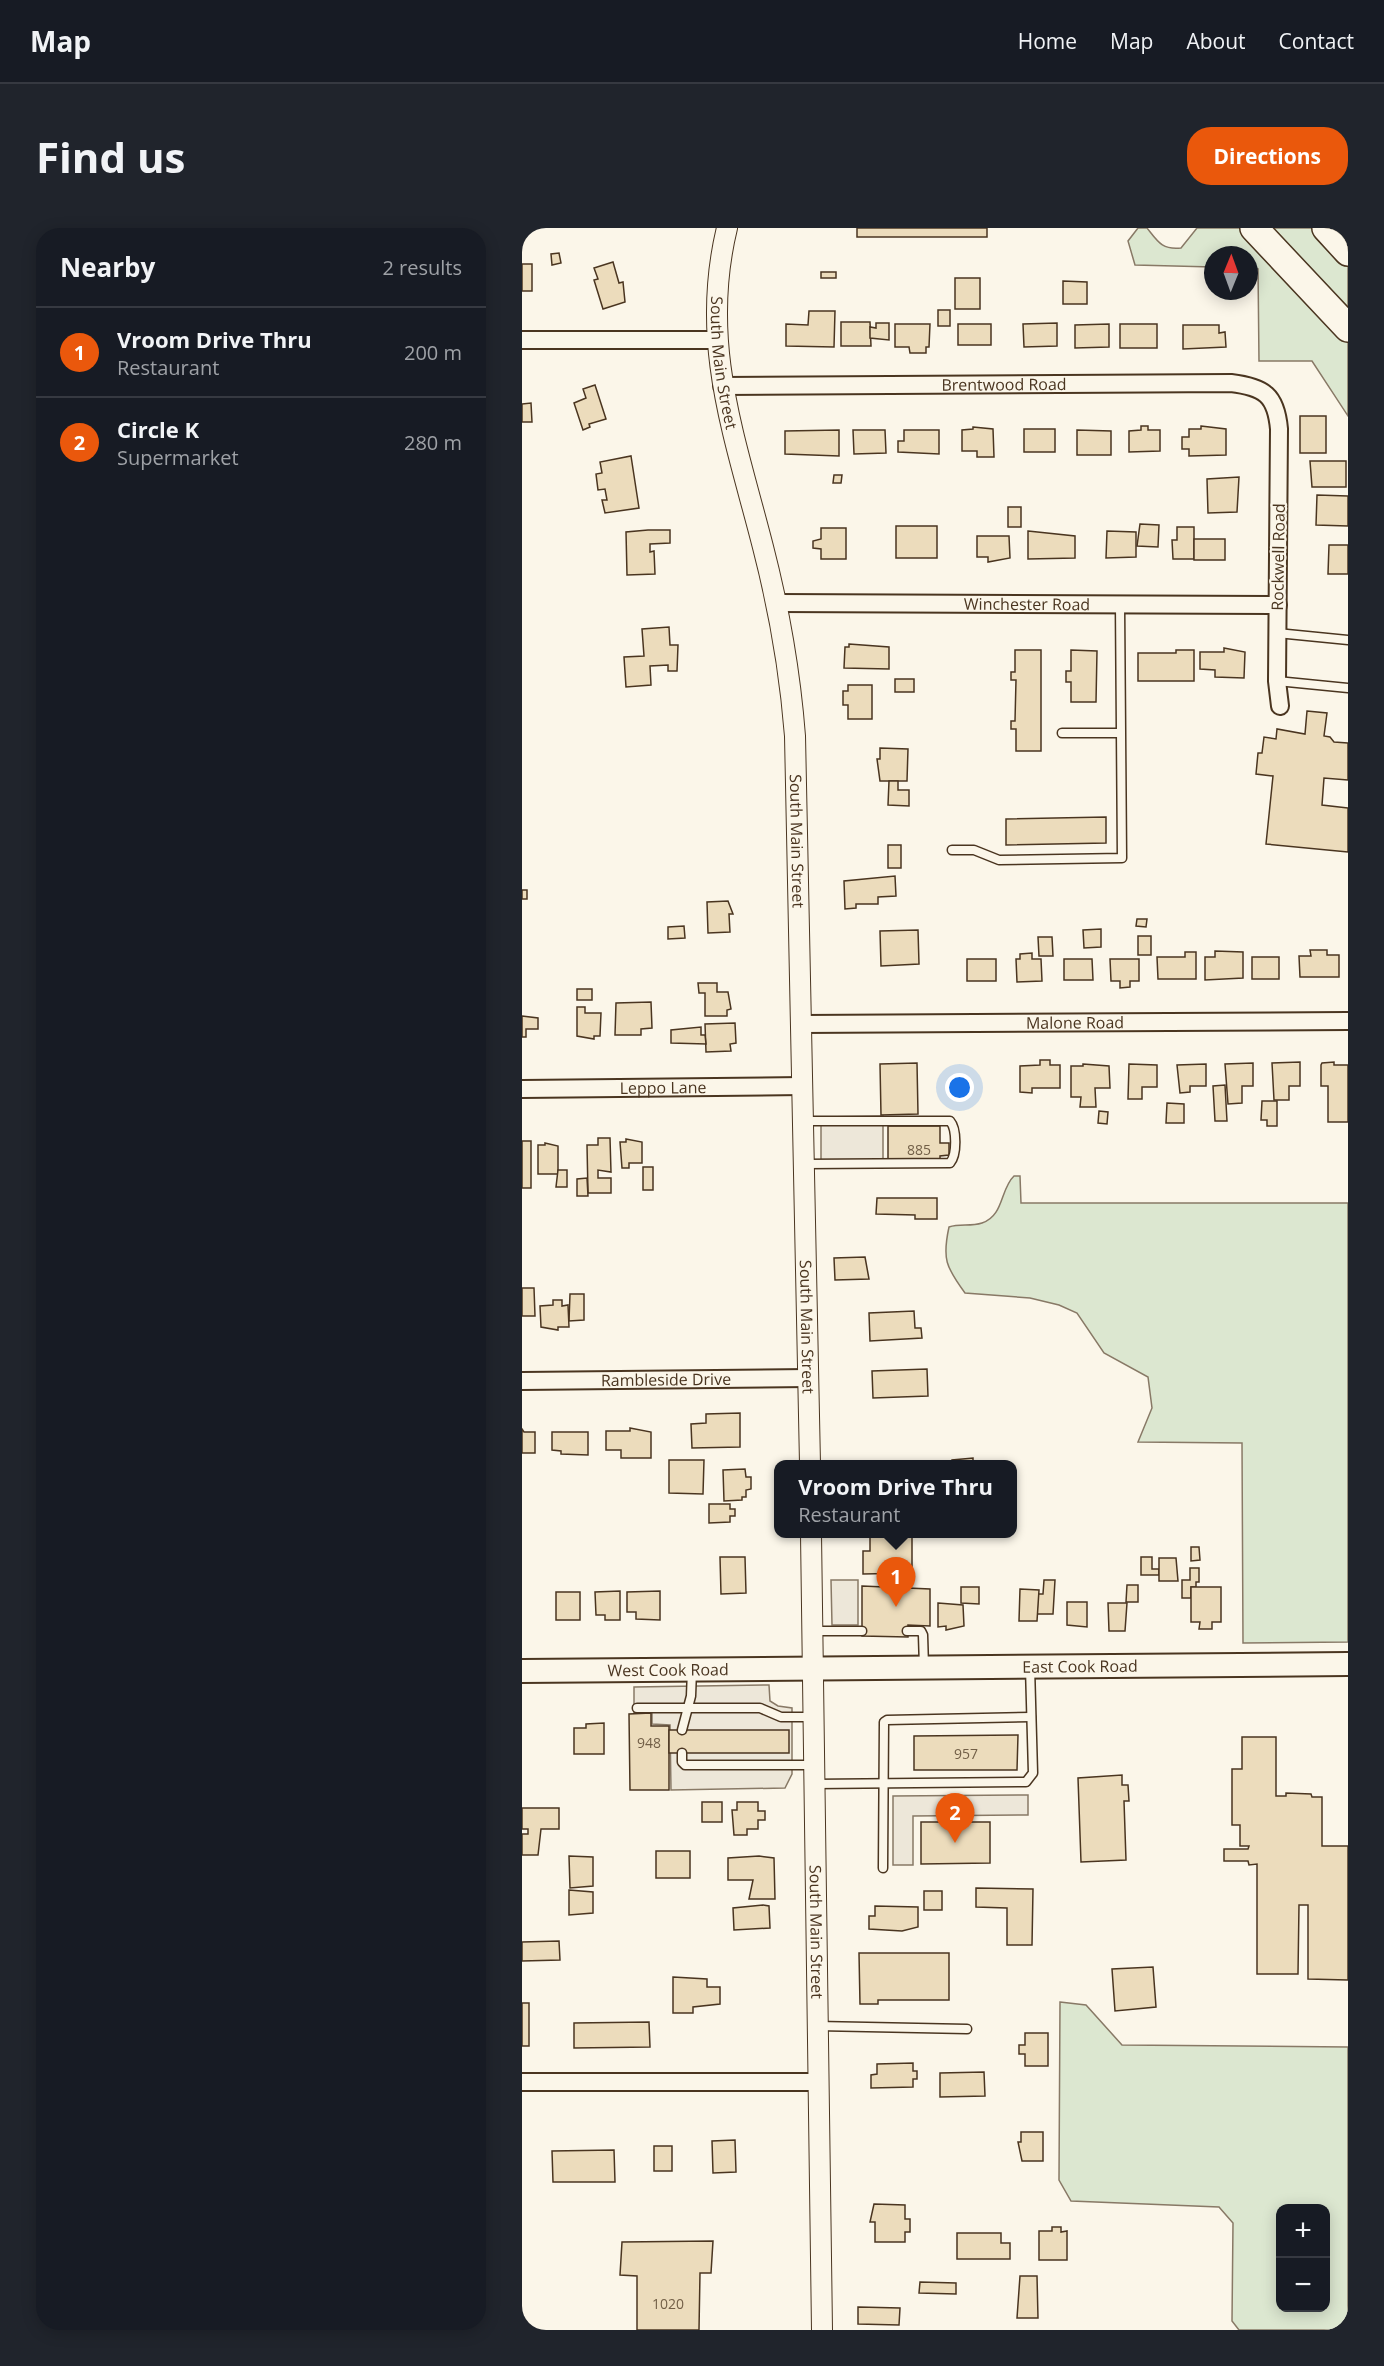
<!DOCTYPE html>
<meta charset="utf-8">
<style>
body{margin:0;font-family:"Open Sans",sans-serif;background:#20242c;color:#f1f3f6}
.controls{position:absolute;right:18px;bottom:18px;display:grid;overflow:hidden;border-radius:12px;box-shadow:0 3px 15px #0003}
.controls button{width:54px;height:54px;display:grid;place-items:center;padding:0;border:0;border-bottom:2px solid #363941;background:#171b24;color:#f1f3f6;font:30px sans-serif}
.compass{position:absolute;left:682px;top:18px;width:54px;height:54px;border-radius:50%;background:#171b24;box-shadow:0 3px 15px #0003;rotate:1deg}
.you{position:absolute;left:438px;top:860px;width:21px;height:21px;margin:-15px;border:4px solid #fff;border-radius:50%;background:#1a73e8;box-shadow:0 0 0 9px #1a73e833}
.badge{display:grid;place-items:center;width:39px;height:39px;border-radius:50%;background:#ea580c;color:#fff;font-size:20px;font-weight:700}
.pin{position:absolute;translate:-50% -50px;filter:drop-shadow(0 2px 3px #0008)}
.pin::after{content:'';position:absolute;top:32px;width:21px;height:18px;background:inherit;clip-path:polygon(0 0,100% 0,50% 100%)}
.popup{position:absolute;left:252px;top:1232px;width:243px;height:78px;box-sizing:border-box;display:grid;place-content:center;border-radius:12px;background:#171b24;filter:drop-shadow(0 2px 4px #0005);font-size:20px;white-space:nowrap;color:#9ea1a6}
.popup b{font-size:22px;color:#f1f3f6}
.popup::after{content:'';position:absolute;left:50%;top:100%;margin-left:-12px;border:12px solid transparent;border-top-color:#171b24}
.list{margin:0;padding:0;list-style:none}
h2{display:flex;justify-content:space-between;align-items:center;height:78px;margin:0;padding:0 24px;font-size:26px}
h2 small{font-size:20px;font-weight:400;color:#9ea1a6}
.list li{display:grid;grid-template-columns:39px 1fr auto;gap:18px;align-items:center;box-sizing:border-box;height:90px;padding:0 24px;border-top:2px solid #363941}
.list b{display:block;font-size:22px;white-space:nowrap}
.list p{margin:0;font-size:20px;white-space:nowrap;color:#9ea1a6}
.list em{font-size:20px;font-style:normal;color:#9ea1a6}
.map{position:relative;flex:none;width:826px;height:2102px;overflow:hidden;border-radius:24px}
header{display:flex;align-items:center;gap:36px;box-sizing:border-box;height:84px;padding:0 30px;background:#171b24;border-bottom:2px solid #363941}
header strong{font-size:28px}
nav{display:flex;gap:33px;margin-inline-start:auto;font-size:21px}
.intro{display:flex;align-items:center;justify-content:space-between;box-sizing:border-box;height:144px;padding:0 36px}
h1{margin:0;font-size:42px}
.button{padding:15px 27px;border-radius:24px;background:#ea580c;color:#fff;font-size:21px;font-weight:700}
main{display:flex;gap:36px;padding:0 36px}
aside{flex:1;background:#171b24;border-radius:24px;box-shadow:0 3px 15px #0003}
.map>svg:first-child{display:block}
.green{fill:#dce7d0;stroke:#887966;stroke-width:1.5;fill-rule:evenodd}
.parking{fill:#ede7d9;stroke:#887966;stroke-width:1.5}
.building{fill:#ecdcbc;stroke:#4a3520;stroke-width:1.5}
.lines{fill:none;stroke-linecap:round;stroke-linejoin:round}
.service-casing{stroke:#4a3520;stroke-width:11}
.minor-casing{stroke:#4a3520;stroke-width:20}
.tertiary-casing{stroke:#4a3520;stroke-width:22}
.secondary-casing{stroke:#4a3520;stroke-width:26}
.trunk-casing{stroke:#4a3520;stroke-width:30}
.service{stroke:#fbf6e9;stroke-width:8}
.minor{stroke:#fbf6e9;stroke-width:16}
.tertiary{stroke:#fbf6e9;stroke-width:20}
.secondary{stroke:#fbf6e9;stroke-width:22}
.trunk{stroke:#fbf6e9;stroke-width:27}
.labels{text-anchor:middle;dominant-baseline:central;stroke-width:4.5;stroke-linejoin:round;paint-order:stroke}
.number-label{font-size:14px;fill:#725f47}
.street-label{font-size:16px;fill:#4a3520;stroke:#fbf6e9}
</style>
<header>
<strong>Map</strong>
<nav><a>Home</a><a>Map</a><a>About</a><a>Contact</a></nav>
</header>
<div class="intro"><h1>Find us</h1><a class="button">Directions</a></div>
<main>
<aside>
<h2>Nearby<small>2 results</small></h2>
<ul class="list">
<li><span class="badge">1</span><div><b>Vroom Drive Thru</b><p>Restaurant</p></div><em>200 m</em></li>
<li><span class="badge">2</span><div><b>Circle K</b><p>Supermarket</p></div><em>280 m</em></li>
</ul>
</aside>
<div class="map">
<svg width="826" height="2102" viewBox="0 0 826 2102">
<rect width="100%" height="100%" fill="#fbf6e9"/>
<g class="green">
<path d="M616,0H625C636,14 640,22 659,20L675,0H826V188L790,133H737L736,41L727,40V27H691V39L613,37L606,13Z"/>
<path d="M492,948H498L499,975H826V1414L721,1415L720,1215L616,1214L630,1180L626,1149L582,1125L555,1085L537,1077L508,1070L443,1065C424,1039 420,1031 427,999C438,995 448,999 460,995C482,988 478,961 492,948Z"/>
<path d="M538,1774L564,1777L600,1817L826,1819V2102H717L710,2093L711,1995L697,1979L549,1973L537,1952ZM758,1980H804V2080H758Z"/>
</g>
<g class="parking">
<polygon points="361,888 361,940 299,940 299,889"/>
<polygon points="309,1352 336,1352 336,1397 310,1397"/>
<polygon points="247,1457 248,1473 256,1478 270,1480 270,1546 263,1560 149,1562 148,1497 130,1496 130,1484 112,1485 112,1459"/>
<polygon points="506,1567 506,1587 391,1588 391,1637 371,1637 371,1568"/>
</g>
<g class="building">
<rect x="335" y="0" width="130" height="9"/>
<polygon points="37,25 39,35 30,37 29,26"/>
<polygon points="91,34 97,55 101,54 103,74 81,81 72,52 76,51 72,40"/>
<rect x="0" y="36" width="10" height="27"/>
<rect x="299" y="44" width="15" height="6"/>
<rect x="433" y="50" width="25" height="31"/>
<polygon points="541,53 565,54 565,76 541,76"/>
<rect x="416" y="82" width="12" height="16"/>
<polygon points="287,83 313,83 312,119 264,118 264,96 286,97"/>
<polygon points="319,94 348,94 349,118 319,118"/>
<polygon points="354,95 367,95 367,112 348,110 348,99 354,100"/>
<polygon points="535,95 535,118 502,119 501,96"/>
<polygon points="373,96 408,96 407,119 404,119 404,125 388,125 387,119 373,119"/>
<rect x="436" y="96" width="33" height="21"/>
<polygon points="587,96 587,119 553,120 553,97"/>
<rect x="598" y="96" width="37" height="24"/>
<polygon points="661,97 697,97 697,105 703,104 704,119 661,121"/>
<polygon points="73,157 84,191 67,196 68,199 61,202 52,175 64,170 61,161"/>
<polygon points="9,175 10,194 0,194 0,176"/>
<rect x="778" y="188" width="26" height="37"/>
<polygon points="619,198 626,198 626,202 638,202 638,223 607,224 607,203 619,202"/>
<polygon points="679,198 704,201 704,227 667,228 667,221 660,221 660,209 667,209 667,201 679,201"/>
<polygon points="451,199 471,201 472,229 455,229 455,223 440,223 440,202 451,201"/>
<rect x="502" y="201" width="31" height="23"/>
<polygon points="317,202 317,228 263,226 263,203"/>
<polygon points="331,202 363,202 364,225 332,226"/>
<polygon points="382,202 417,202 417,226 376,224 376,213 382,213"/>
<polygon points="555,202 589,203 589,227 555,227"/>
<polygon points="109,228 117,280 83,285 80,272 85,272 83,261 76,262 74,246 80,245 78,234"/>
<polygon points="788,233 824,233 824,259 790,259"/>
<polygon points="312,247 320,247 319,255 311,255"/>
<polygon points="717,249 715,284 686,285 685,251"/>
<polygon points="795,267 826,268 826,298 794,297"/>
<rect x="486" y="279" width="13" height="20"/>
<polygon points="618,296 637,297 636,319 615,318"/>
<rect x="374" y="298" width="41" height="32"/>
<polygon points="655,299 672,299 672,331 651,331 650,312 655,312"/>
<polygon points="299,300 324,300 324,331 299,331 299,321 291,320 291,313 299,311"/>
<polygon points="126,302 148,302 148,315 128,316 128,324 132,323 133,346 105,347 104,304"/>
<polygon points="506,303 553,308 553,330 506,331"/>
<polygon points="585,303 614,304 614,329 584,330"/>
<polygon points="455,308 487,308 488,330 466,334 466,329 455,329"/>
<rect x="672" y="311" width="31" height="21"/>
<polygon points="807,317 826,317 826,346 806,346"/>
<polygon points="147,399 148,417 156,417 155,443 146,443 146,437 128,438 129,457 104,459 102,429 122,428 120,401"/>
<polygon points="327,416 367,419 367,441 322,440 323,419 327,419"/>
<polygon points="702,420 723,424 722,450 693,449 693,442 678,441 678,424 702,424"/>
<polygon points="493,422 519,422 519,523 494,523 494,501 489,501 489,493 493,493 494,452 489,452 489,444 493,444"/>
<polygon points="549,422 575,423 574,474 549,474 549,454 544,454 544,443 549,443"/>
<polygon points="654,422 672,422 672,453 616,453 616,425 654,425"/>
<rect x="373" y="451" width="19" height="13"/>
<polygon points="326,457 350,457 350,491 326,491 326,477 321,477 321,463 326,463"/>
<polygon points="785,483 805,485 802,508 808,509 812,514 826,515 826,552 802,550 800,577 826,580 826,624 744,616 751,548 734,546 736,525 740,525 742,509 754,511 755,501 783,506"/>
<polygon points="358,520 386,521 385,553 358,553 355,531 358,531"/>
<polygon points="367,553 376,553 376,562 387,562 387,578 366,577"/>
<polygon points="584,589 584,615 484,617 484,591"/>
<rect x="366" y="617" width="13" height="23"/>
<polygon points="373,648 374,668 356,669 356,676 334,676 334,680 323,681 322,653"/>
<rect x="0" y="662" width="5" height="9"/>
<polygon points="206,673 211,686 207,686 208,704 186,705 185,674"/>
<polygon points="615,691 625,691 624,699 614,698"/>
<polygon points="162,698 163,710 146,711 146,699"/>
<polygon points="579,701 579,719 562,720 561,702"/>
<polygon points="396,702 397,736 359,738 358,703"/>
<rect x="616" y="708" width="13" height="19"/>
<polygon points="516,709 530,709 531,728 517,728"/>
<polygon points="788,722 805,722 805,727 817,727 817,749 778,749 777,728 789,728"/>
<polygon points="693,723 721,724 721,750 683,752 683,729 693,729"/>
<polygon points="663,724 674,724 674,751 636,751 635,729 663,729"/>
<polygon points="510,725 510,731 519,731 520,753 495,754 494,731 498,731 498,726"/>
<rect x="730" y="729" width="27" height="22"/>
<rect x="445" y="731" width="29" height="22"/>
<polygon points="542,731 570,731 571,752 542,752"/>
<polygon points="588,731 617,731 617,753 608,753 608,759 598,760 598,753 589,753"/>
<polygon points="176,755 195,755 195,764 206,764 209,781 205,782 205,788 183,788 183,765 177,765"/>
<rect x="55" y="761" width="15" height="11"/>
<polygon points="129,774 130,800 119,801 119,807 93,807 94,775"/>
<polygon points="55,779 63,779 63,785 79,785 78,808 72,808 72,811 55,808"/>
<polygon points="0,788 16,790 16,801 4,801 4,809 0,809"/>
<polygon points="213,795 214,815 208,816 209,823 184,824 183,796"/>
<polygon points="179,799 179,807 183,807 184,816 149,815 149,802"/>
<polygon points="518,832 528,832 528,837 538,837 538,860 510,860 510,865 498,864 498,838 518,837"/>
<polygon points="778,834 778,858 767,858 767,872 752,872 750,835"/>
<polygon points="812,834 812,837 826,837 826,894 806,894 806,858 799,858 799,837 800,835"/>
<polygon points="395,835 396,886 359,887 358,836"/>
<polygon points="731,835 731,858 720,858 720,875 706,876 703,836"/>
<polygon points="561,836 587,838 588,860 573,860 574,879 558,879 559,869 549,869 549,838 561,838"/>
<polygon points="607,836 635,837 635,859 620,859 620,871 606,871"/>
<polygon points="684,836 684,858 668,858 668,864 658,865 655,837"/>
<polygon points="703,857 705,893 693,893 691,858"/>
<polygon points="740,873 755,873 755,898 745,898 745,892 739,892"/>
<polygon points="645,875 662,876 662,895 644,895"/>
<polygon points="577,883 586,884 585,896 576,895"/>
<polygon points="366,898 418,898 418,915 427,915 427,927 418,928 418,933 366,933"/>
<polygon points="76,910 88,910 89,944 76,942 76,950 89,950 89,965 66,965 65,917 76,917"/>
<polygon points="104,911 120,914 120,935 107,935 107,940 100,940 98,914 104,914"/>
<rect x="0" y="913" width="9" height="47"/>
<polygon points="23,915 36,918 36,946 16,946 16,917 23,917"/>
<rect x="121" y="939" width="10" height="23"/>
<polygon points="36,942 45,942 45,959 34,959"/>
<polygon points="65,950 66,968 55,968 55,951"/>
<polygon points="355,970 415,970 415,991 393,991 393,987 354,986"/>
<polygon points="343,1029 347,1051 313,1052 312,1030"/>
<polygon points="0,1060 12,1060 13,1088 0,1088"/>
<polygon points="48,1066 62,1066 62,1092 47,1093"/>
<polygon points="31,1072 40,1072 40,1078 46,1077 47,1099 36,1099 36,1102 19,1099 18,1078 31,1077"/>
<polygon points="392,1083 393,1100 399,1100 400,1110 348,1113 347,1085"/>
<polygon points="405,1141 406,1168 351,1170 350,1143"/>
<polygon points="218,1185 218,1219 170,1220 169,1196 184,1195 184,1186"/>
<polygon points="108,1200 129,1204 129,1230 99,1230 99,1222 84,1222 84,1203 108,1203"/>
<polygon points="0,1201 2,1204 13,1204 13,1225 0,1225"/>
<polygon points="30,1204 66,1204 66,1227 39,1226 39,1223 30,1222"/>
<polygon points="451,1230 451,1236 430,1236 430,1232"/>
<polygon points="147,1232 182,1232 181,1266 147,1265"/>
<polygon points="223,1241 224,1249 229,1249 229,1261 224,1262 224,1269 220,1269 220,1272 202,1273 201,1242"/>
<polygon points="187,1276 208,1276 208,1281 213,1281 213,1288 208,1288 208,1294 187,1295"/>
<polygon points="390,1306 390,1345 341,1346 341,1323 348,1323 348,1307"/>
<polygon points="669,1319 677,1319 678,1332 669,1333"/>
<polygon points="198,1329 223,1329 224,1365 199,1366"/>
<polygon points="619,1329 630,1329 630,1341 637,1341 637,1347 619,1347"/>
<polygon points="637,1330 654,1330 656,1353 637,1353"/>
<polygon points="668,1340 677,1340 677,1354 674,1354 674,1359 669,1359 669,1370 660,1370 660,1352 668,1352"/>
<polygon points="522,1352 533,1352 531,1386 515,1386 516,1366 521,1366"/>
<polygon points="605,1357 616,1357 616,1374 604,1374"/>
<polygon points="340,1358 408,1361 408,1398 386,1397 386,1409 340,1408"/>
<polygon points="439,1359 457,1359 457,1376 439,1375"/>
<polygon points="669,1359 699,1359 699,1394 690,1394 690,1401 677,1401 678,1394 669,1394"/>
<polygon points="498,1361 517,1362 515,1393 497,1393"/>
<polygon points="98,1363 98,1392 83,1392 83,1387 74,1387 73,1364"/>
<polygon points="138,1363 138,1392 114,1391 114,1384 105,1384 105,1364"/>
<rect x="34" y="1364" width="24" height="28"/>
<polygon points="545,1374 565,1374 565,1399 545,1397"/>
<polygon points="416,1375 441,1377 442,1398 424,1402 424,1398 416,1399"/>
<polygon points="586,1375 605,1375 603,1403 587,1403"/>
<polygon points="129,1485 129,1498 147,1498 147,1562 108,1562 107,1486"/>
<polygon points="82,1495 82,1526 52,1526 52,1500 64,1500 64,1496"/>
<rect x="147" y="1502" width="120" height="23"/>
<polygon points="496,1507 495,1542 392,1542 392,1508"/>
<polygon points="720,1509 754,1509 754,1568 764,1568 764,1565 789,1566 790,1569 800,1569 800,1618 826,1618 826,1752 786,1751 786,1677 777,1677 776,1746 735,1746 735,1636 727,1637 726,1633 702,1633 702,1621 726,1621 727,1618 718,1618 718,1597 710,1597 710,1541 720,1541"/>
<polygon points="600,1547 600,1557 606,1557 607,1573 602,1573 604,1632 559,1634 556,1550"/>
<rect x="180" y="1574" width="20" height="20"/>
<polygon points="215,1574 236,1574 236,1583 243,1583 243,1592 236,1592 236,1601 225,1601 225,1607 212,1607 210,1582 215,1582"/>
<polygon points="0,1580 37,1580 37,1601 19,1601 16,1627 0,1627 0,1606 6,1606 6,1601 0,1601"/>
<polygon points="399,1594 468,1594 468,1635 399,1636"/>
<rect x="134" y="1623" width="34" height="27"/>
<polygon points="47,1628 71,1629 71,1658 48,1660"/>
<polygon points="237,1628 252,1630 253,1671 227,1671 231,1652 206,1652 206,1630"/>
<polygon points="454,1660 511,1661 510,1717 485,1717 485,1680 454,1679"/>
<polygon points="47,1662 71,1664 71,1685 47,1687"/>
<rect x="402" y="1663" width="18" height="19"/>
<polygon points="241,1677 247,1678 248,1700 212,1702 211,1680"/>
<polygon points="353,1678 396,1679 396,1699 380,1703 347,1701 347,1688 353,1688"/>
<polygon points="37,1713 38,1732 0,1733 0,1714"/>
<polygon points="337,1725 427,1725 427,1772 356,1772 356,1776 338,1776"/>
<polygon points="631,1739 634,1779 593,1783 590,1741"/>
<polygon points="151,1749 185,1751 185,1759 198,1759 198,1776 171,1779 171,1785 151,1785"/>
<rect x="0" y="1775" width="7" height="43"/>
<polygon points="127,1794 128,1819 52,1820 52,1795"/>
<polygon points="503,1805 526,1805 526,1838 503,1838 503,1826 497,1826 497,1817 503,1817"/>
<polygon points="391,1835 391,1843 395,1843 395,1851 391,1851 391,1859 349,1860 349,1847 355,1846 355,1836"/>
<polygon points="462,1844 463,1868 418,1869 418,1845"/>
<polygon points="499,1904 521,1904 521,1933 500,1933 496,1914 499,1914"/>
<polygon points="213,1912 214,1944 191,1945 190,1913"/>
<rect x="132" y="1918" width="18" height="25"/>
<polygon points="92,1922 93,1954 31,1954 30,1923"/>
<polygon points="352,1976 383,1977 383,1991 388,1991 388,2004 383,2004 383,2014 353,2014 353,1994 348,1994"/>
<polygon points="530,1999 539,1999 539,2004 545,2003 545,2032 517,2032 517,2003 530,2003"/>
<polygon points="435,2005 479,2005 479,2015 488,2015 488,2031 435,2031"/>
<polygon points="191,2013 189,2045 178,2045 177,2102 115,2102 115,2048 98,2047 100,2014"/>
<polygon points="498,2048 515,2048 516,2090 495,2090"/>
<polygon points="398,2054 434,2055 434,2066 397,2065"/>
<polygon points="336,2079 378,2080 377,2097 336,2096"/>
</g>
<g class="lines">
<defs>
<g id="service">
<polyline points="755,405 826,412"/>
<polyline points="755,453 826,460"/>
<polyline points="540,505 598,505"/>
<polyline points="430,622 452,622 477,632 600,630 598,377"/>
<path d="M282,893H428C435,901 435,927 428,935L283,936"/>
<polyline points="290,1403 340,1403"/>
<polyline points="385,1403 399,1403 401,1407 402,1439"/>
<polyline points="115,1480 238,1480 259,1489 291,1489"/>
<polyline points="160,1502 169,1468 170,1442"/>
<polyline points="160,1525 160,1534 163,1537 291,1537"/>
<polyline points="292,1556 504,1554 511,1545 508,1439"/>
<polyline points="361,1640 362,1494 365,1492 509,1489"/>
<polyline points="295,1798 445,1801"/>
</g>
<g id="minor">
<polyline points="0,112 194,112"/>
<path id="s1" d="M200,158L709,155C742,159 754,167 757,201L755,453L758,478"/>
<path id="s2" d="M255,375L756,377"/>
<path id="s3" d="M280,796L826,793"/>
<path id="s4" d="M0,861L281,858"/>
<path id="s5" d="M0,1153L287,1150"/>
<polyline points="0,1854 296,1854"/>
</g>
<g id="tertiary">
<path id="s6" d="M205,0C177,115 213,209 241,319C257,381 268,444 273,508L288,1236"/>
<path id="s7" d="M289,1306L300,2102"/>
</g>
<g id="secondary">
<path id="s8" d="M0,1443L826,1436"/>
</g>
<g id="trunk">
<polyline points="732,0 826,100"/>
<polyline points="804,0 826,24"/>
</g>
</defs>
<use href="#service" class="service-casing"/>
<use href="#minor" class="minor-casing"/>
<use href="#tertiary" class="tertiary-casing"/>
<use href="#secondary" class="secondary-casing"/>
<use href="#trunk" class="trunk-casing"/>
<use href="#service" class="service"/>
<use href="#minor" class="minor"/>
<use href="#tertiary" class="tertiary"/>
<use href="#secondary" class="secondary"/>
<use href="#trunk" class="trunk"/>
</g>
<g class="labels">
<g class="number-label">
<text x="397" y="921">885</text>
<text x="127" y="1514">948</text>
<text x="444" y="1525">957</text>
<text x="146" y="2075">1020</text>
</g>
<g class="street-label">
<text stroke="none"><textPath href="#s6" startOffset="136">South Main Street</textPath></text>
<text stroke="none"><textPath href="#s1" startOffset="282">Brentwood Road</textPath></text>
<text transform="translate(756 329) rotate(-89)">Rockwell Road</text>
<text stroke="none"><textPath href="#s2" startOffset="250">Winchester Road</textPath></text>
<text stroke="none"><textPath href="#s6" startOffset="622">South Main Street</textPath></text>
<text stroke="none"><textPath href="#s3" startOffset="273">Malone Road</textPath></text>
<text stroke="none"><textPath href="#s4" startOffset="141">Leppo Lane</textPath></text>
<text stroke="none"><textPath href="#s6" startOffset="1108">South Main Street</textPath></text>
<text stroke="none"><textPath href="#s5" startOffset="144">Rambleside Drive</textPath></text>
<text stroke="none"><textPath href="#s8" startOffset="558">East Cook Road</textPath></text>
<text stroke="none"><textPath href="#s8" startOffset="146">West Cook Road</textPath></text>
<text stroke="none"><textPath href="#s7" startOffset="398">South Main Street</textPath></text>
</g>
</g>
</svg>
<div class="controls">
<button>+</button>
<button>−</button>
</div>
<svg class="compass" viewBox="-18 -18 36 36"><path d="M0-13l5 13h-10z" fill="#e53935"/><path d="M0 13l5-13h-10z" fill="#9ea1a6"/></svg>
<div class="you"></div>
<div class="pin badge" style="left:374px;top:1379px">1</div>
<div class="popup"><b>Vroom Drive Thru</b>Restaurant</div>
<div class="pin badge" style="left:433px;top:1615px">2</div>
</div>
</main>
